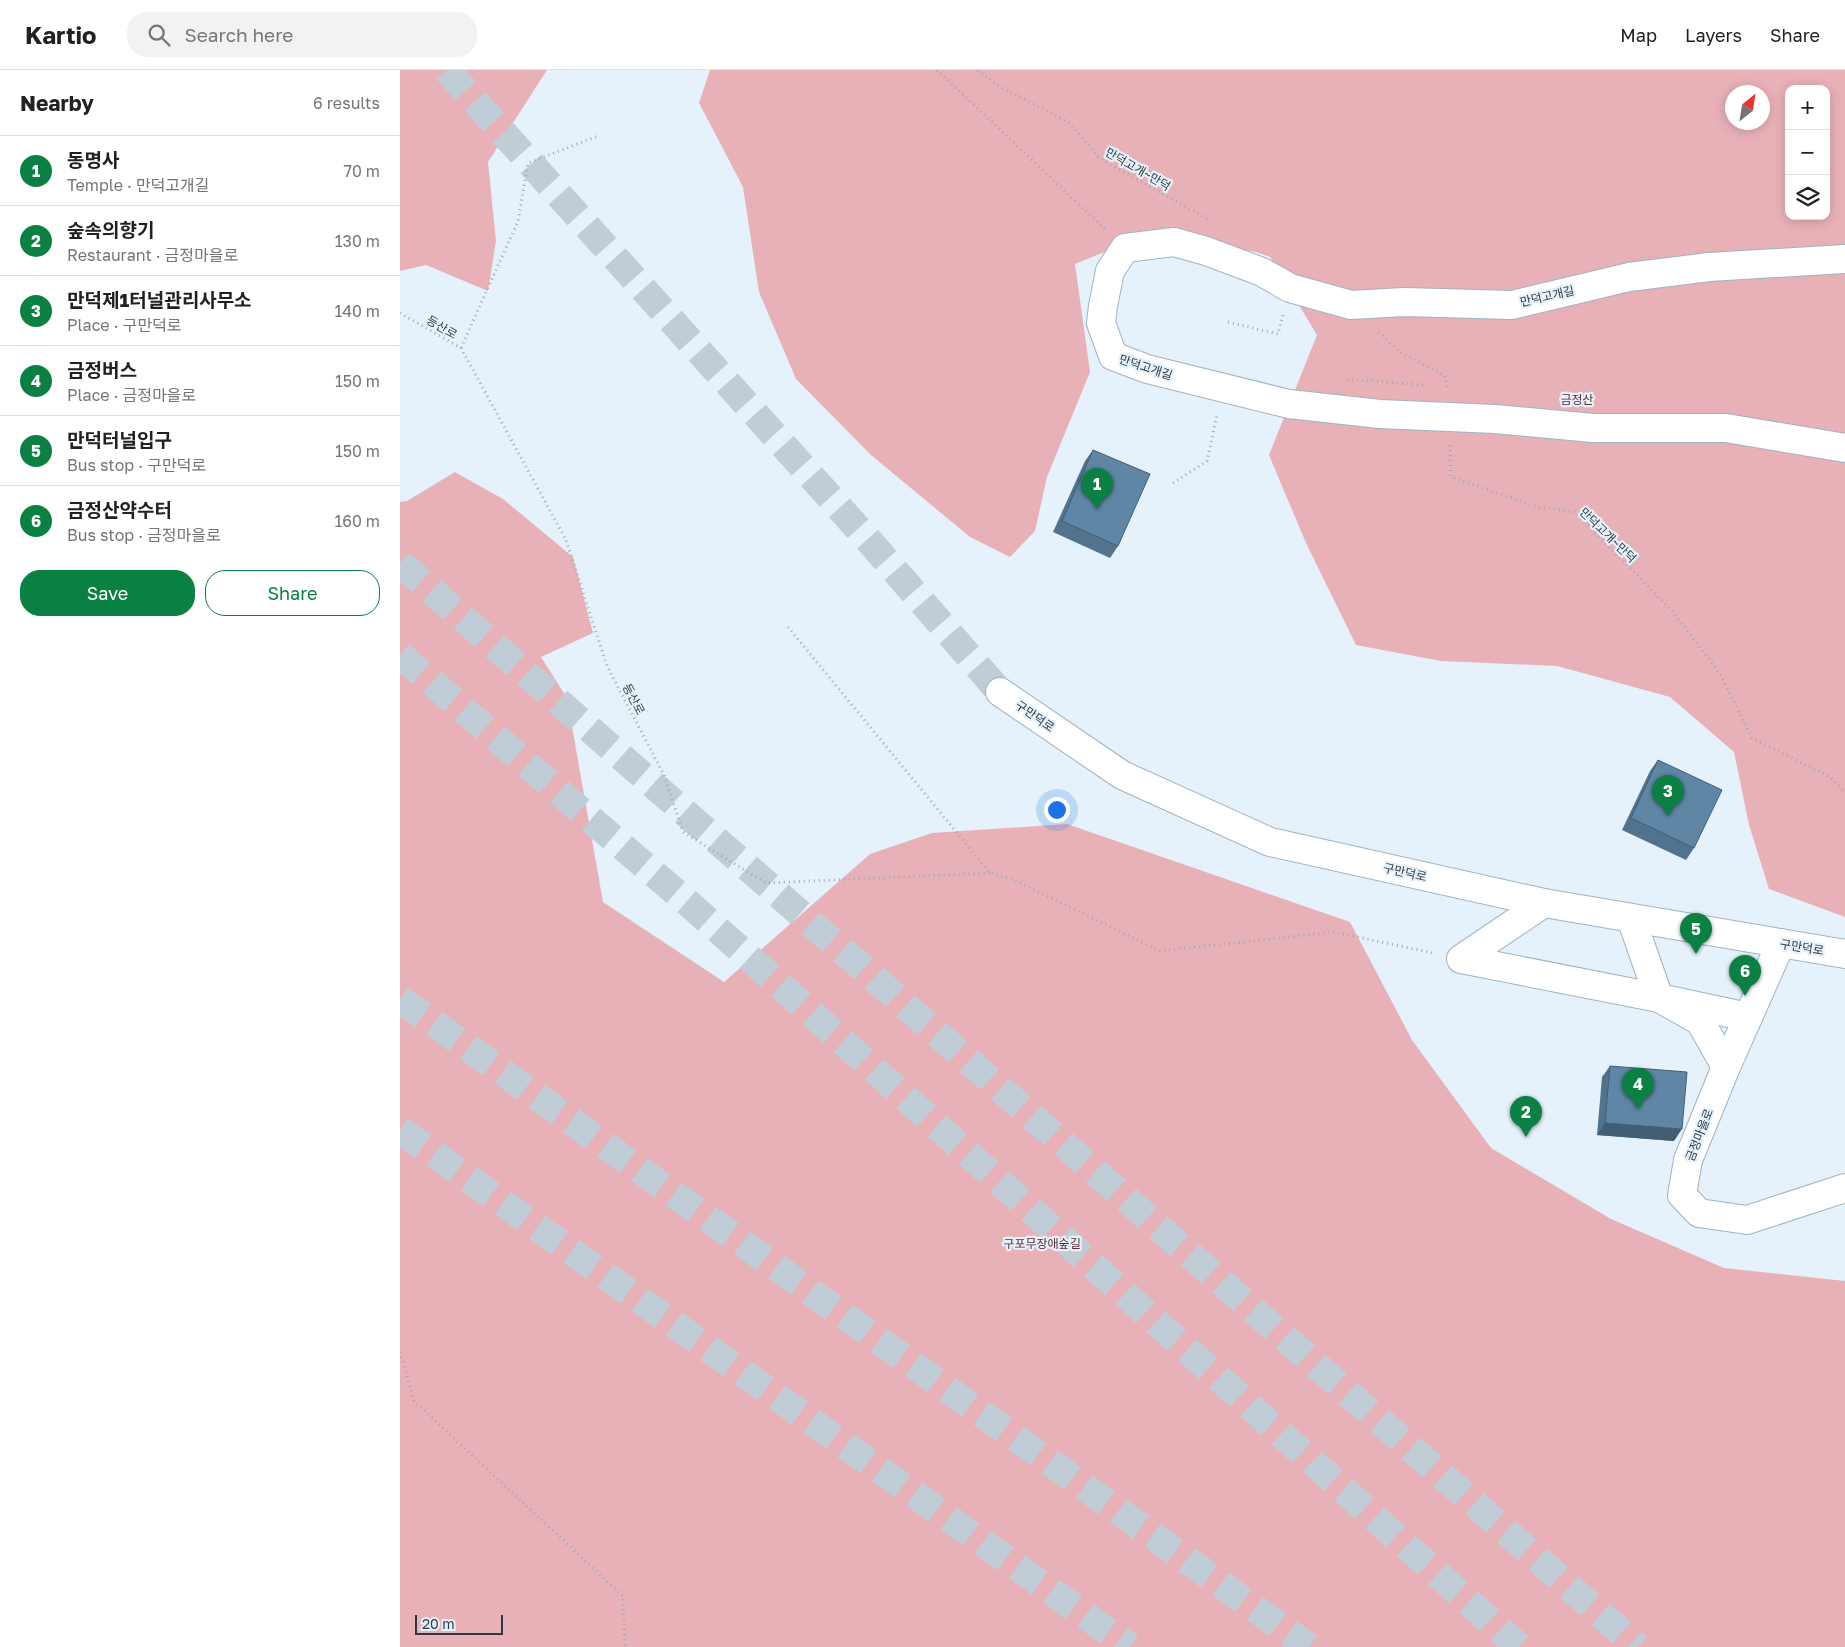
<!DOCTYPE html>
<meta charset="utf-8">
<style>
body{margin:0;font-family:"Golos Text","Noto Sans KR",sans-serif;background:#f2f2f2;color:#202124}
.controls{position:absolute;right:15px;top:15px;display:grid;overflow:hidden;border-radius:10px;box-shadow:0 2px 12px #0003}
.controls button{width:45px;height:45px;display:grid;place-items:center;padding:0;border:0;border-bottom:1px solid #e0e0e0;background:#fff;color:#202124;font:25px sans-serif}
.compass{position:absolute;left:1325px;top:15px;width:45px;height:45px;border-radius:50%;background:#fff;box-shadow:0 2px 12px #0003;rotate:30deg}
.scale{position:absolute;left:15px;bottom:12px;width:88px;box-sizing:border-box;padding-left:5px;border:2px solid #30393f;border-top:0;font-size:14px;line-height:18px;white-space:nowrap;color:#30393f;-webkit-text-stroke:4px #e5f2fc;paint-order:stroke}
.you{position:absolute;left:656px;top:739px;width:18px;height:18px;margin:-12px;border:4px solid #fff;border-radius:50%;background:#1a73e8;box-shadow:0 0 0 8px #1a73e833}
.badge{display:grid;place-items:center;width:32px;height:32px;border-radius:50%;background:#0b8043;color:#fff;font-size:16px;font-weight:700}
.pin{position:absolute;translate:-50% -41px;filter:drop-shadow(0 1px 2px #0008)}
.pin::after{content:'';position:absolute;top:26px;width:18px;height:15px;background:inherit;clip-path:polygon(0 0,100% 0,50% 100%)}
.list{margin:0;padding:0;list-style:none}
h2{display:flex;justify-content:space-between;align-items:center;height:65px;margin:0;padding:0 20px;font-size:21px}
h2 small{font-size:16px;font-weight:400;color:#757577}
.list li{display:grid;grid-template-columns:32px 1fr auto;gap:15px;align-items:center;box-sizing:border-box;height:70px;padding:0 20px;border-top:1px solid #e0e0e0}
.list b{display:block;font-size:19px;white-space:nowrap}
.list p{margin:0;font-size:16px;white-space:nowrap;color:#757577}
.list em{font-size:16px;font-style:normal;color:#757577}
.actions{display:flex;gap:10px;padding:15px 20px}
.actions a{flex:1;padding:11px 0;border:1px solid #0b8043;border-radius:20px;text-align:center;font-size:18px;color:#0b8043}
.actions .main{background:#0b8043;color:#fff}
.icon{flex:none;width:28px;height:28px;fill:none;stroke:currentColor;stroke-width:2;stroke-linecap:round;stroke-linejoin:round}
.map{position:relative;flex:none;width:1445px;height:1577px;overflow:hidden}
header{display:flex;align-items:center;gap:30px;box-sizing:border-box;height:70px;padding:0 25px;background:#fff;border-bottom:1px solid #e0e0e0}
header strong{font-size:24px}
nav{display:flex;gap:28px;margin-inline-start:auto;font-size:18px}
.search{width:350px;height:45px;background:#f2f2f2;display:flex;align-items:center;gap:12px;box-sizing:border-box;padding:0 18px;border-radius:20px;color:#757577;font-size:19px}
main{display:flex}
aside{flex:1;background:#fff}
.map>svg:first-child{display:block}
.forest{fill:#e8b1b8;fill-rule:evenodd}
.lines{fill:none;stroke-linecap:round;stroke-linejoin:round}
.major-tunnel{stroke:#c1cdd6;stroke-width:28;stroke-dasharray:28 14;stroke-linecap:butt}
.highway-tunnel{stroke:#c1cdd6;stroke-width:28;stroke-dasharray:28 14;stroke-linecap:butt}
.minor-casing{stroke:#9fb3c4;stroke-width:30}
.major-casing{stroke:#9fb3c4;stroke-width:30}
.path{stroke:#9ea9b2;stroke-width:3;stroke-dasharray:1 4;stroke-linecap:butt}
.minor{stroke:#fff;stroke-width:28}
.major{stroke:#fff;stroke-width:28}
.wall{fill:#52738e}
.shaded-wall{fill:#425e74}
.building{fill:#5f86a5;stroke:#425e74}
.labels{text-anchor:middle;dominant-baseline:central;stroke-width:4.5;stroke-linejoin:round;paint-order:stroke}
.street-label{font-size:12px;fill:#30393f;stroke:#e5f2fc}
.park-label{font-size:12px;fill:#662532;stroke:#e5f2fc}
</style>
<header>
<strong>Kartio</strong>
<div class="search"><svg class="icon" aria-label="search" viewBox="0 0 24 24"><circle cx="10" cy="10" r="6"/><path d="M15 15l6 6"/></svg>Search here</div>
<nav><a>Map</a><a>Layers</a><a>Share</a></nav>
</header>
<main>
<aside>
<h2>Nearby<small>6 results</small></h2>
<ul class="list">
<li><span class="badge">1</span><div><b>동명사</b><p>Temple · 만덕고개길</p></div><em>70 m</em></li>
<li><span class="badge">2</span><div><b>숲속의향기</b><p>Restaurant · 금정마을로</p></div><em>130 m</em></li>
<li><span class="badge">3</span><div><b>만덕제1터널관리사무소</b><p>Place · 구만덕로</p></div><em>140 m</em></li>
<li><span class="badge">4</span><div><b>금정버스</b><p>Place · 금정마을로</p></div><em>150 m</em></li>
<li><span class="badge">5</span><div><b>만덕터널입구</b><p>Bus stop · 구만덕로</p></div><em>150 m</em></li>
<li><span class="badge">6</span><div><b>금정산약수터</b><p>Bus stop · 금정마을로</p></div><em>160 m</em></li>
</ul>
<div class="actions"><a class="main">Save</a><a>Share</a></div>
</aside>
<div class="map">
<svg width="1445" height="1577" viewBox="0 0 1445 1577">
<rect width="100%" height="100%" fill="#e5f2fc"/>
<g class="forest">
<polygon points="0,0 147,0 88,92 96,171 88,221 26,195 0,201"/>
<path d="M310,0H1445V847L1369,819L1349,755L1334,682L1270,627L1157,596L1041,591L956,575L906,473L869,385L917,265L870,187L856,182L746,165L675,194L690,302L647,407L635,461L610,487L570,467L471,385L396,309L359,222L343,117L299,33ZM1389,19H1426V146H1389ZM1332,22H1362V52H1332Z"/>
<polygon points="55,402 103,429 173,487 193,563 141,587 167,628 203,832 324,912 470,784 532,763 667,754 950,852 1012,970 1091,1078 1211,1149 1324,1198 1445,1211 1445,1577 0,1577 0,432 7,431"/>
</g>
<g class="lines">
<g class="major-tunnel">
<polyline points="47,0 471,473 600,622"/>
<polyline points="0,493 1238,1577"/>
<polyline points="0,585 287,832 1119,1577"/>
</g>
<g class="highway-tunnel">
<polyline points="0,929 909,1577"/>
<polyline points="0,1060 730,1577"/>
</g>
<defs>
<g id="minor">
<polyline points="1445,189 1309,197 1229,207 1112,235 1004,232 951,235 890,218 862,202 806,181 774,172 725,178 710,201 703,236 701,253 713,286 747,299 889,334 980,344 1095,349 1193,358 1326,358 1445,378"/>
<polyline points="1144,833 1061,889 1259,928 1300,951 1326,997"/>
<polyline points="1231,848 1259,928 1348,947"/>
<polyline points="1381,873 1326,997 1288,1090 1282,1125 1299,1143 1347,1150 1445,1118"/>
</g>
<polyline id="major" points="600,622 722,705 870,772 1144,833 1445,884"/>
</defs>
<use href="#minor" class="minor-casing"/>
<use href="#major" class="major-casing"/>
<g class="path">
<polyline points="537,0 706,160"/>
<polyline points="578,0 597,15 670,53 699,88 811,151"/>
<polyline points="0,243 61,278 166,470 207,596 264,705 283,762 366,813 590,803"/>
<polyline points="828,252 878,264 883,245"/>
<polyline points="979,262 1000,282 1045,306 1048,319"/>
<polyline points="61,278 118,151 128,93 198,66"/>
<polyline points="947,309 1023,315"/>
<polyline points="1050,375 1051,407 1138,437 1175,442 1273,542 1319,602 1352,668 1430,707 1445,722"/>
<polyline points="773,413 807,391 817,345"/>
<polyline points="388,557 590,803 612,809 760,881 934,862 1033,883"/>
<polyline points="0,1282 14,1331 223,1526 225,1577"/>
</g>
<use href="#minor" class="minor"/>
<use href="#major" class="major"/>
</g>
<g class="wall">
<polygon points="693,380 718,476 710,488 653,462 685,391"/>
<polygon points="1258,690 1294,778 1286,790 1222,760 1250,701"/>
<polygon points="1210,996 1274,1071 1197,1065 1202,1007"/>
</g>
<polygon class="shaded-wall" points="1205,1053 1282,1059 1274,1071 1197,1065"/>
<g class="building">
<polygon points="693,380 750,404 718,476 662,451"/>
<polygon points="1258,690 1322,720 1294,778 1231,748"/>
<polygon points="1210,996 1287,1002 1282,1059 1205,1053"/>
</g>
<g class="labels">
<g class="street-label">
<text transform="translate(738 99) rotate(30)">만덕고개~만덕</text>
<text transform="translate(1147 226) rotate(-13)">만덕고개길</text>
<text transform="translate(42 257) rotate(30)">등산로</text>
<text transform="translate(746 297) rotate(18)">만덕고개길</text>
<text transform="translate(1208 465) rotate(44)">만덕고개~만덕</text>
<text transform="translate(234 629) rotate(62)">등산로</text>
<text transform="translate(635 646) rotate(35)">구만덕로</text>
<text transform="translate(1005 802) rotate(13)">구만덕로</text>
<text transform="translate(1402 877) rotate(9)">구만덕로</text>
<text transform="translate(1299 1065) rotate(-69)">금정마을로</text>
</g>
<g class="park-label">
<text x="1177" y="329">금정산</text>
<text x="642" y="1173">구포무장애숲길</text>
</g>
</g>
</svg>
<div class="controls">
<button>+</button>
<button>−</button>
<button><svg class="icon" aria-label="layers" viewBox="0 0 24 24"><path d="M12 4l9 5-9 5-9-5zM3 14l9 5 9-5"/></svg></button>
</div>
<svg class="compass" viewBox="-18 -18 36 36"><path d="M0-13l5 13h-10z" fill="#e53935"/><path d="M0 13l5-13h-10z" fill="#757577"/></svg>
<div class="scale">20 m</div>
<div class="you"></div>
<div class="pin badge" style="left:697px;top:439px">1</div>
<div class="pin badge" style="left:1126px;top:1067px">2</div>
<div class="pin badge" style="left:1268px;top:746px">3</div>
<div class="pin badge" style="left:1238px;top:1039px">4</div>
<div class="pin badge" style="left:1296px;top:884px">5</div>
<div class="pin badge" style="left:1345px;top:926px">6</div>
</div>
</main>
